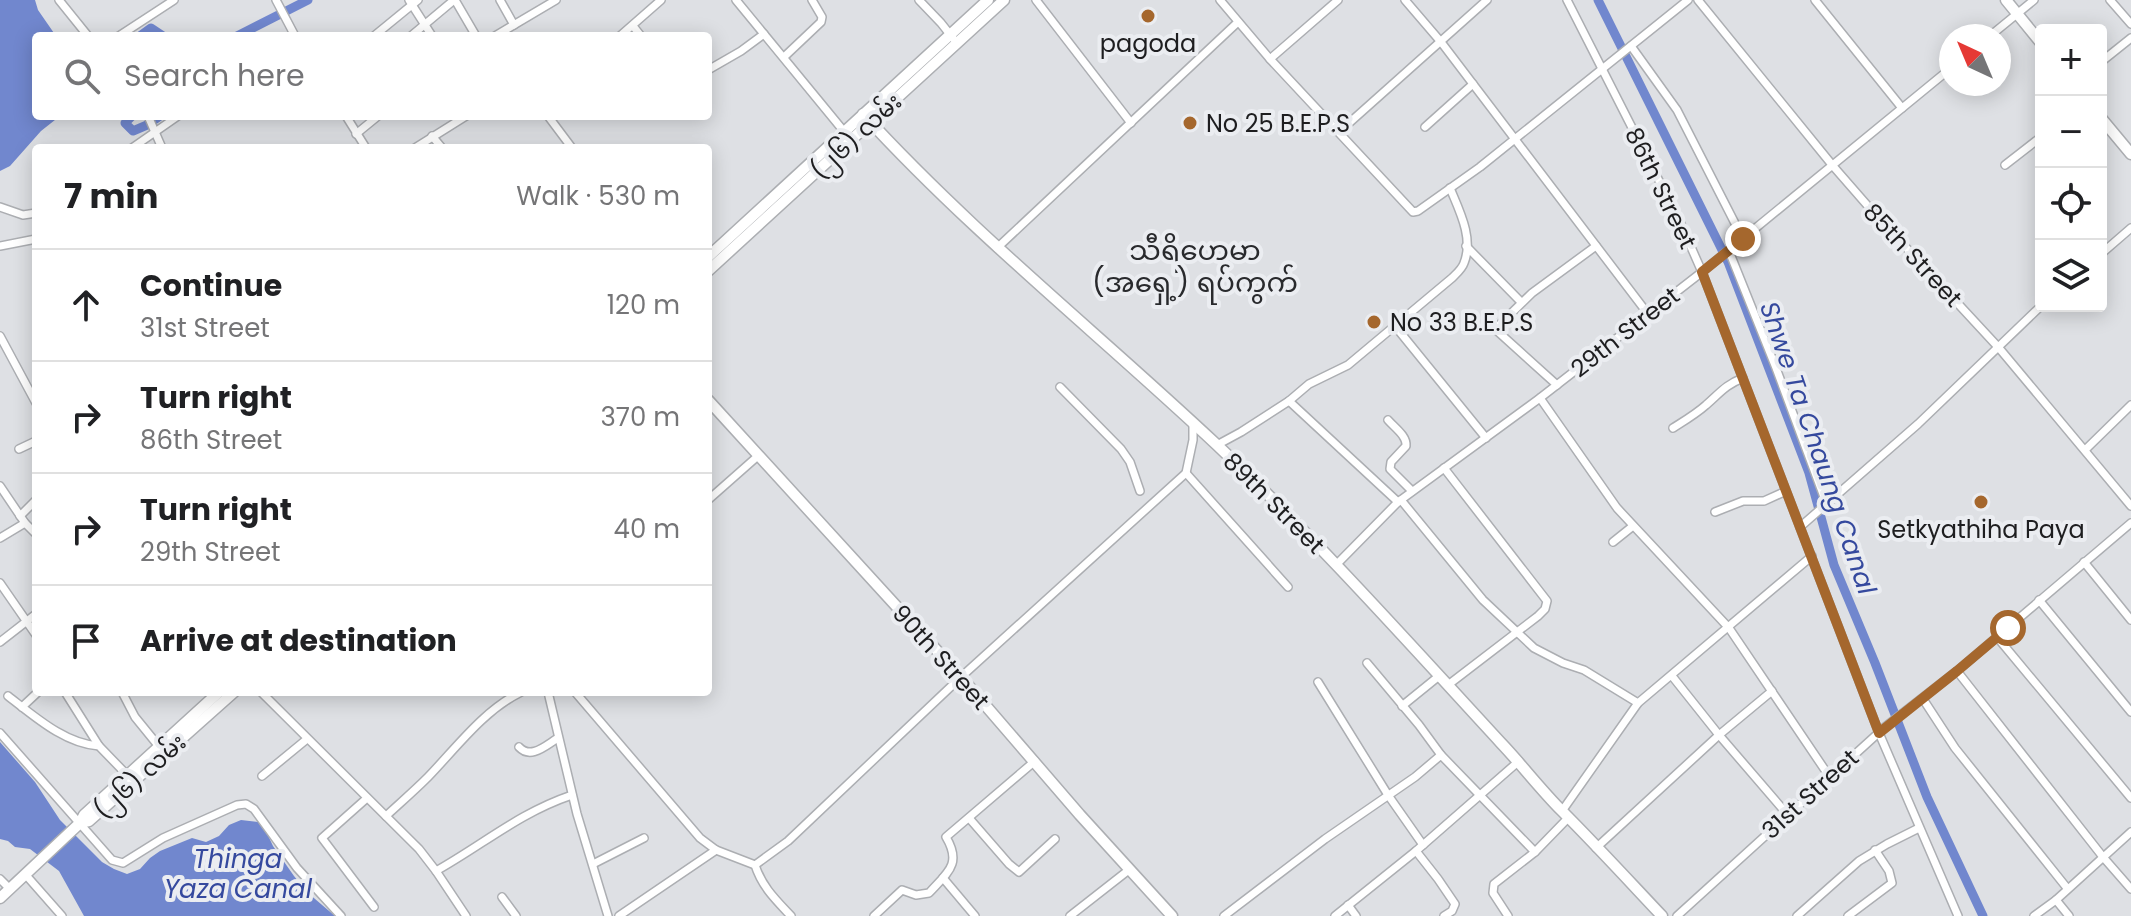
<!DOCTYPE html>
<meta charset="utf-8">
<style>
body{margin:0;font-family:Poppins,"Noto Sans Myanmar",sans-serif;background:#f2f2f2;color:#202124}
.controls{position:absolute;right:24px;top:24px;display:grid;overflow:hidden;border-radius:8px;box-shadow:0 4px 20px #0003}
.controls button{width:72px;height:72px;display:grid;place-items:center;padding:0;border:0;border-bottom:2px solid #e0e0e0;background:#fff;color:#202124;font:40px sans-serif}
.compass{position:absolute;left:1939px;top:24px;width:72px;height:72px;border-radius:50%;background:#fff;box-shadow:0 4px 20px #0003;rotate:316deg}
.stop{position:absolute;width:24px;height:24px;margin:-18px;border:6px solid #a5672d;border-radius:50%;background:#fff}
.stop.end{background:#a5672d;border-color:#fff;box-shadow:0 2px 8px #0008}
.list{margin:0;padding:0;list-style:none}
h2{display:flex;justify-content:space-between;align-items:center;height:104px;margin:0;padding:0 32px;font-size:34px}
h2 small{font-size:26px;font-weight:400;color:#757577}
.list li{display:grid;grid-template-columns:52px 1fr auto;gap:24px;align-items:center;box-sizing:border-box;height:112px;padding:0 32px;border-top:2px solid #e0e0e0}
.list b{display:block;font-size:30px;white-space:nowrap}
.list p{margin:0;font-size:26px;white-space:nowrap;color:#757577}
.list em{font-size:26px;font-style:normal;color:#757577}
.icon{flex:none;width:44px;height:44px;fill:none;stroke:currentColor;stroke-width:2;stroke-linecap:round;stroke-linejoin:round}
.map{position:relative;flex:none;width:2131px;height:916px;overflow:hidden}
.search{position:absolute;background:#fff;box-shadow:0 4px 20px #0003;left:32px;top:32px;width:680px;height:88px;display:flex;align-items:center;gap:20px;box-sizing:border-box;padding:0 28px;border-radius:8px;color:#757577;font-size:30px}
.panel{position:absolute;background:#fff;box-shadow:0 4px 20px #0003;left:32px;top:144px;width:680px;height:552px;border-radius:8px}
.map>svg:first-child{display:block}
.water{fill:#7187ce}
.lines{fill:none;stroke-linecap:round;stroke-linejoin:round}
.canal{stroke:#7187ce;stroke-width:9}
.street-casing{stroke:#acaeb2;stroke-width:10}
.secondary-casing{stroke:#acaeb2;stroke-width:13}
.street{stroke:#fff;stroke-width:7}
.secondary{stroke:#fff;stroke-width:10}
.route{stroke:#a5672d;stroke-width:10}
.poi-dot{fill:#a5672d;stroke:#ebedf1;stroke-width:3}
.labels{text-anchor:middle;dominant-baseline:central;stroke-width:8;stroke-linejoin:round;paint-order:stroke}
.poi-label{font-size:24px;fill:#1e1e20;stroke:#ebedf1}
.street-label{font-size:24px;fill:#1e1e20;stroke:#ebedf1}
.water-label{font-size:26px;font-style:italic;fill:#35499e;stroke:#ebedf1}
.quarter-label{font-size:28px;fill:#292a2d;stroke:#ebedf1}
</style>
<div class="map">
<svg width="2131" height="916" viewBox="0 0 2131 916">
<rect width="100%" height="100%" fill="#dee0e4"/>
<g class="water">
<polygon points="0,0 35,0 38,10 56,36 36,36 36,116 60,116 41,131 10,166 0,171"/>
<polygon points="0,742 35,782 60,820 102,862 114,869 127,874 140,869 150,858 160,851 192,838 206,842 219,836 229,825 241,820 258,822 265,829 273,846 294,876 308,893 335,916 84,916 59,871 30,849 15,847 8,841 0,839"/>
</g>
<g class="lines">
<g class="canal">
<polyline points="1598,0 1728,262 1809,473 1834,565 1875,663 1927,797 1983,916"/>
<polyline points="140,36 151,28 163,36"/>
<polyline points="237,36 308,0"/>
<polyline points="132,116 125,123 133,131 147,125 160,116"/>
</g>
<defs>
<g id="street">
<polyline points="59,0 88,36"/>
<polyline points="276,0 295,36"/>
<polyline points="409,0 432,36"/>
<polyline points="455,0 476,36"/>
<polyline points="500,0 514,25"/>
<polyline points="736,0 851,140"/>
<polyline points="919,0 941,23 956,42"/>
<polyline points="1036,0 1131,123"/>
<polyline points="1220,0 1270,59 1413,212 1418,211 1480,167 1688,0"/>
<polyline points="1405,0 1441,42 1648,314"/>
<polyline points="1567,0 1680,222 1702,272 1879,733 1958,916"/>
<polyline points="1698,0 1833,166 1874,213 1999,348 2131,506"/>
<polyline points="1815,0 1902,108"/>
<polyline points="2110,0 2131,24"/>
<polyline points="633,26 641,36"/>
<polyline points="119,36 174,0"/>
<polyline points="374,36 418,0"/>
<polyline points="411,36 454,0"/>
<polyline points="495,36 556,0"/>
<polyline points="620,36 661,0"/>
<polyline points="1990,36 2034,0"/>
<polyline points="1631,46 1677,110 1743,239"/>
<polyline points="784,57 821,22 822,17 812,0"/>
<polyline points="1270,59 1338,0"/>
<polyline points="2101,62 2131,38"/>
<polyline points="708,70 741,51 764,34"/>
<polyline points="148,116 162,148"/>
<polyline points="346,116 366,148"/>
<polyline points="548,116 572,148"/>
<polyline points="1425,127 1473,84"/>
<polyline points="1339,132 1487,0"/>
<polyline points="356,134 378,116"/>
<polyline points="432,136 442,148"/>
<polyline points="132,148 178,116"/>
<polyline points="415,148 466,116"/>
<polyline points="2005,165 2041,137"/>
<polyline points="0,207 23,215 36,213"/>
<polyline points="0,246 36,239"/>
<polyline points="1466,246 1521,302"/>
<polyline points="997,248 1238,22"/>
<polyline points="1729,251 1776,368 1827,505"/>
<polyline points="2101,254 2131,228"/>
<polyline points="1395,326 1486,438"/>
<polyline points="0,336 36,403"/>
<polyline points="1557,385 1495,329 1532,293 1596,246"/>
<polyline points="1060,387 1121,449 1130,462 1140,491"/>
<polyline points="1540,398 1617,508 1729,628 1829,776"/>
<polyline points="1289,401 1398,502"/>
<path d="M1388,420C1395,428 1407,436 1406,446L1391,462L1390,469L1412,491"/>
<path d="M1673,428C1684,421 1696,414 1706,405C1720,393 1725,385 1743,378"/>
<path d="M1217,445L1241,432L1289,401L1309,384L1348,365L1452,278C1457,273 1462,269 1464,263C1474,238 1459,210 1450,188"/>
<polyline points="19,449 36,441"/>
<polyline points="2085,450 2131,405"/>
<polyline points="1444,468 1547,601 1545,609 1538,616 1448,685"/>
<polyline points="1186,473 1288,587"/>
<polyline points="0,486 25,523 36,534"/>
<polyline points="708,500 759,455"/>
<polyline points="1401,500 1483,600 1534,648 1563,663 1584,670 1638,703"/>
<polyline points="1715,512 1743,501 1764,501 1786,491"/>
<polyline points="20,516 36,500"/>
<polyline points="1800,527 1918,424 2041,306"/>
<polyline points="0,538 25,523"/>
<polyline points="1613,542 1633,526"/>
<polyline points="2084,562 2131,620"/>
<polyline points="1336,565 1398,502 1540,398 1702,272 1951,68"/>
<polyline points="0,583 36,635"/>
<polyline points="2039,600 2131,712"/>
<polyline points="1997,637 2131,798"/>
<polyline points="0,642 36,614"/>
<polyline points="1367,663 1419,725 1441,755"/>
<polyline points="1957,671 2103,857 2131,889"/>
<polyline points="1672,676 1719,735 1787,814"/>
<polyline points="1318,682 1388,795 1423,845"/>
<polyline points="65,692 99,746"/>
<polyline points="122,692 135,717 161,749"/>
<polyline points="261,692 419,849 436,871 466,916"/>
<polyline points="548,692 577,814 608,916"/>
<path d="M575,692L700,838L716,850L755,865C762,887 776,900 791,916"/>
<path d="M8,696C34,716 65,744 99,746L130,778"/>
<polyline points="1923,699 1955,748 2067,888"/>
<polyline points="1402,706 1439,676"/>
<polyline points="22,707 38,692"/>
<polyline points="0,733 112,860 123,863 163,838 237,805 246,804 254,809 297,868 341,916"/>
<path d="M519,747C531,760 546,745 558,738"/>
<polyline points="262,776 307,739"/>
<polyline points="367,798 322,838 374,907"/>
<polyline points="1562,811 1638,703 1812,556"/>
<path d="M386,816C400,803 414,791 428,777C457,747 483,711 521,692"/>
<polyline points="969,818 1009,864 1019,872 1055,839"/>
<polyline points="1596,848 1719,735 1772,691"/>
<polyline points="1416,851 1438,879 1455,904 1452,911 1444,916"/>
<polyline points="593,864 644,838"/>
<polyline points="755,865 788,841 961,677 1186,473 1193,440 1193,423"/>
<path d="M436,871C484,844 519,813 572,795"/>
<polyline points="25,874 62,916"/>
<polyline points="943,878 975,916"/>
<polyline points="0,879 10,889"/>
<polyline points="502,897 516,916"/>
<polyline points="2056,900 2069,916"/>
<polyline points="1348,905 1356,916"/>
<polyline points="619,916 716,850"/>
<path d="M874,916L902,890L916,895L929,893C948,872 962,864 946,837L1035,761"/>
<polyline points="1070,916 1130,869"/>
<polyline points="1224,916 1325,839 1415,777 1441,755 1535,852"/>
<polyline points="1335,916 1416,851 1519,761"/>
<polyline points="1508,916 1493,893 1494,884 1535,852 1569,817"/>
<polyline points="1677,916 1885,727 1957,671 2131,523"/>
<polyline points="1797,916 1859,861 1887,844 1919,828"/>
<polyline points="1848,916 1892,883 1889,871 1875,850"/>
<polyline points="2034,916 2056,900 2131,832"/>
</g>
<g id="secondary">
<polyline points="2006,0 2041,43"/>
<path d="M863,114C972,233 1099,334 1217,445C1316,539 1408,642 1501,743C1522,765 1540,789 1562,811C1596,845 1629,881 1662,916"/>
<polyline points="2101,118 2131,154"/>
<polyline points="708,257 988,0"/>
<polyline points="708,271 1004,0"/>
<polyline points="708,400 961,677 1080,815 1172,916"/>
<polyline points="80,823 89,821 234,692"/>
<polyline points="0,898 80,823 84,815 219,692"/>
</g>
</defs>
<use href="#street" class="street-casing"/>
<use href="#secondary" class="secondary-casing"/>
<use href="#street" class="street"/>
<use href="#secondary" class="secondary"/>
</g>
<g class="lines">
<polyline class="route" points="1743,239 1702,272 1879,733 1957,671 2008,628"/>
</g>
<g class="poi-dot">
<circle cx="1148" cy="16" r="8"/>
<circle cx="1190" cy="123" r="8"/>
<circle cx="1374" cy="322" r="8"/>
<circle cx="1981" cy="502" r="8"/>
</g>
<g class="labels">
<g class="poi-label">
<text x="1148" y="43">pagoda</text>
<text x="1206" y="123" text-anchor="start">No 25 B.E.P.S</text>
<text x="1390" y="322" text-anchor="start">No 33 B.E.P.S</text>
<text x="1981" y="529">Setkyathiha Paya</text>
</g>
<g class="street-label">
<text transform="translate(856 136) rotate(-43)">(၂၆) လမ်း</text>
<text transform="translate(1661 188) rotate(64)">86th Street</text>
<text transform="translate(1913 255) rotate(47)">85th Street</text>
<text transform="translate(1625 332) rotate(-38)">29th Street</text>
<text transform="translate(1274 503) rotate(45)">89th Street</text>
<text transform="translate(941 657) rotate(48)">90th Street</text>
<text transform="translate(140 776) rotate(-42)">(၂၆) လမ်း</text>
<text transform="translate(1810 794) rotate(-42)">31st Street</text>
</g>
<g class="water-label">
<text transform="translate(1818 448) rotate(71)">Shwe Ta Chaung Canal</text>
<text x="238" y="859">Thinga<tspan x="238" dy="30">Yaza Canal</tspan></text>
</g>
<g class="quarter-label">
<text x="1195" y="250">သီရိဟေမာ<tspan x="1195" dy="32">(အရှေ့) ရပ်ကွက်</tspan></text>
</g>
</g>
</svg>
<div class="controls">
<button>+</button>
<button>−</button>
<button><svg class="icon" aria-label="locate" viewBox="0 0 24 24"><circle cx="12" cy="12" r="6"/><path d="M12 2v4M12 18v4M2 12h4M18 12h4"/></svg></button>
<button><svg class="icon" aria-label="layers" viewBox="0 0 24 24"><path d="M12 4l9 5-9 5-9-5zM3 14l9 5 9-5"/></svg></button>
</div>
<svg class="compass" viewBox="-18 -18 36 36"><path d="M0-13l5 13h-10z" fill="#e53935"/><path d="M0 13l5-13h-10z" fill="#757577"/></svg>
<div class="stop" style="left:2008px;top:628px"></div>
<div class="stop end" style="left:1743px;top:239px"></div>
<div class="search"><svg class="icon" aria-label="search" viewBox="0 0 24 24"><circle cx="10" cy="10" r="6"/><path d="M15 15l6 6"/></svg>Search here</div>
<section class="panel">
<h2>7 min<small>Walk · 530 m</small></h2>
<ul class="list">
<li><svg class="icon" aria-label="ahead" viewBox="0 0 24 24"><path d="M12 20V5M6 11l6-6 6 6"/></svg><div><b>Continue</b><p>31st Street</p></div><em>120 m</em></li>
<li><svg class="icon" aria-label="right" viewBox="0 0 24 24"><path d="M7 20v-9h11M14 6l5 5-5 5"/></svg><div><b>Turn right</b><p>86th Street</p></div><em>370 m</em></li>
<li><svg class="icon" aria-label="right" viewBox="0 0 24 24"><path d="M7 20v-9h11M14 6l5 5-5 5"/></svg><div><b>Turn right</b><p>29th Street</p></div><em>40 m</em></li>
<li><svg class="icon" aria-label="arrive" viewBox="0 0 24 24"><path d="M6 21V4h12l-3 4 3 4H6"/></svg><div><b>Arrive at destination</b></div></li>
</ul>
</section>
</div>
